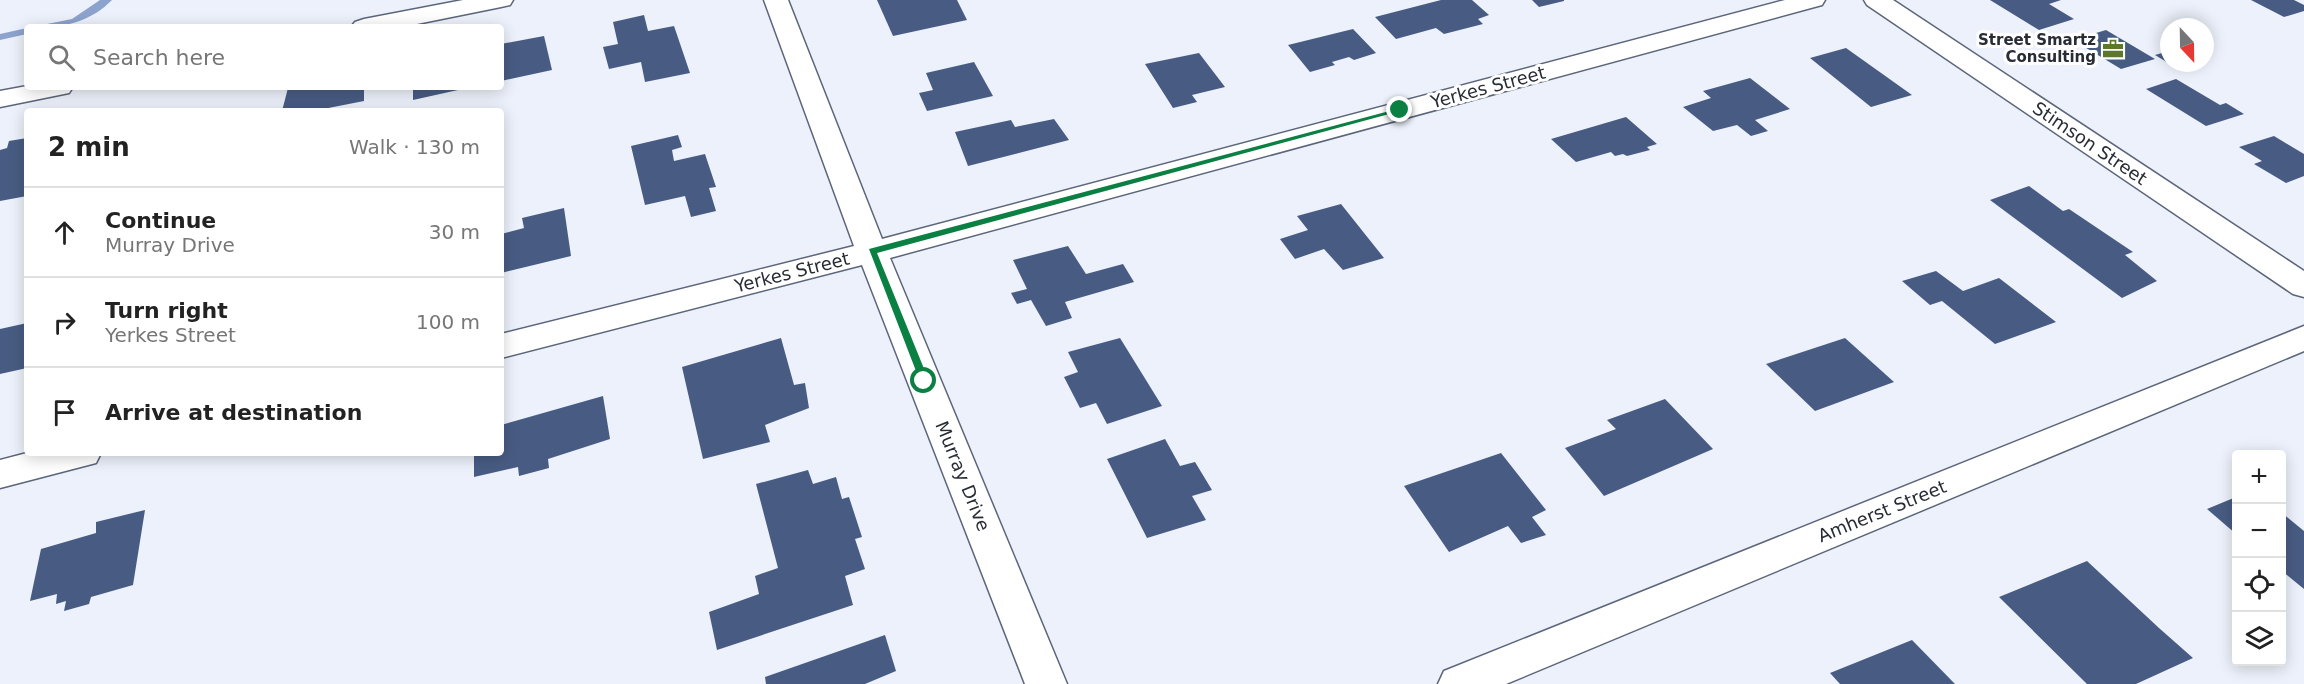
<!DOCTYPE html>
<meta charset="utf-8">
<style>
body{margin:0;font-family:"DejaVu Sans",sans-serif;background:#f6f6f6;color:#222}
.controls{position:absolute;right:18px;bottom:18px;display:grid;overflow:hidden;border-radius:6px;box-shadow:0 3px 15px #0003}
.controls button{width:54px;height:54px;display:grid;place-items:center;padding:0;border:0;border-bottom:2px solid #e0e0e0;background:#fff;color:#222;font:30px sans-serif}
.compass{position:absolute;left:2160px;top:18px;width:54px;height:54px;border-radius:50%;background:#fff;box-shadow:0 3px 15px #0003;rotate:158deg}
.stop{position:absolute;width:18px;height:18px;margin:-14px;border:4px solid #0b8043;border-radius:50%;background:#fff}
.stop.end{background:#0b8043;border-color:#fff;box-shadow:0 2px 6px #0008}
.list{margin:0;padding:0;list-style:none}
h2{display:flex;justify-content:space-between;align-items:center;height:78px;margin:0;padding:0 24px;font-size:26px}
h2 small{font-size:20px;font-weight:400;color:#767676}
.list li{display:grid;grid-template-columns:39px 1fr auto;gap:18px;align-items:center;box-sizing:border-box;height:90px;padding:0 24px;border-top:2px solid #e0e0e0}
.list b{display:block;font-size:22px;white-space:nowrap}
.list p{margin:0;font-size:20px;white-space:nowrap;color:#767676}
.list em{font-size:20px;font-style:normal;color:#767676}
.icon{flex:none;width:33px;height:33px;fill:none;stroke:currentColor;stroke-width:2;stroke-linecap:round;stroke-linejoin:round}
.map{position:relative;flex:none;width:2304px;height:684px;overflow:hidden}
.search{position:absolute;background:#fff;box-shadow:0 3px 15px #0003;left:24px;top:24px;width:480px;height:66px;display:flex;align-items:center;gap:15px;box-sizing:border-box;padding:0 21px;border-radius:6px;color:#767676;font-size:22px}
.panel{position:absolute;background:#fff;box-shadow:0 3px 15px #0003;left:24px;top:108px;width:480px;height:348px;border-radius:6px}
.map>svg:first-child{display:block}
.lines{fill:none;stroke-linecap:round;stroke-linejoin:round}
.stream{fill:#8ca3cd;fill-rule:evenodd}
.building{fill:#485c83}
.street-casing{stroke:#5c667a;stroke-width:3}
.street{fill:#fff;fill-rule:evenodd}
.route{fill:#0b8043}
.labels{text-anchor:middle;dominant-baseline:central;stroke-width:6;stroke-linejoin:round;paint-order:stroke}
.far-poi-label{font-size:15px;font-weight:bold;fill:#282c35;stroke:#fff;text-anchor:end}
.street-label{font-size:18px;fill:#282c35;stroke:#fff}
</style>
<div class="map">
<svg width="2304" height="684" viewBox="0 0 2304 684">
<rect width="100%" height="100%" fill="#ecf1fb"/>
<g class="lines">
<g class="stream">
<path d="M100,0H112C92,20 69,27 41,27L42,25L72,19Z"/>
<polygon points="27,28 27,34 0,40 0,34"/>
</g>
</g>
<g class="building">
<polygon points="877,0 957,0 967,20 893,36"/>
<polygon points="1441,0 1472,0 1489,15 1478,19 1483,24 1444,34 1436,28 1396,39 1375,17"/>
<polygon points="1532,0 1564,0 1564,1 1539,7"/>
<polygon points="1990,0 2061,0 2049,4 2074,19 2039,30"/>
<polygon points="2251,0 2294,0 2304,5 2304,11 2284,17"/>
<polygon points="644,15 648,31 674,26 690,73 645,82 641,62 609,69 603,47 618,44 613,22"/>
<polygon points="1353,29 1376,53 1354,60 1349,57 1332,62 1335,65 1310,72 1288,45"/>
<polygon points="2106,30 2155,59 2121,69 2073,40"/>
<polygon points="544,36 552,70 501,81 501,44"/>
<polygon points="1846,48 1912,95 1871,107 1810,58"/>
<polygon points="2169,51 2169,63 2187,63 2175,67 2155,55"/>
<polygon points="1199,53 1225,87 1192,95 1197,102 1173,108 1145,64"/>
<polygon points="974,62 993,96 927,111 919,93 933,90 926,73"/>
<polygon points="1750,78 1790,109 1755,120 1768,131 1751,136 1737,125 1713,131 1683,107 1711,98 1703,91"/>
<polygon points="2176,79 2220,105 2226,103 2244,114 2206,126 2146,89"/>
<polygon points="364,87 364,101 313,111 282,111 288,88"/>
<polygon points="413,87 467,87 467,88 413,100"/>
<polygon points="1626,117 1657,144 1647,147 1650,150 1627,156 1623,154 1615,156 1611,152 1576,162 1551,139"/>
<polygon points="1054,119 1069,140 968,166 955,132 1011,120 1015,127"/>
<polygon points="678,135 682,147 672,150 674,161 705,154 716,187 709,188 716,211 691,217 685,196 645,205 631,146"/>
<polygon points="2274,136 2304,154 2304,176 2286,183 2254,164 2262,161 2239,147"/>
<polygon points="27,138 27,196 0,201 0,150 7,148 9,141"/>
<polygon points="2029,186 2063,211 2069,209 2133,252 2125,255 2157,281 2122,298 1990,200"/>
<polygon points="1341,204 1384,258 1343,270 1324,249 1295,259 1280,239 1308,230 1297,216"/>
<polygon points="564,208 571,256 501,273 501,234 524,228 522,218"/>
<polygon points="1068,246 1086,274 1123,264 1134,282 1065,302 1072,318 1046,326 1031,300 1017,304 1011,293 1027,289 1013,260"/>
<polygon points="1936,271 1963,291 1999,278 2056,322 1995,344 1942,301 1930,305 1902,281"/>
<polygon points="27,323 27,368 0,374 0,329"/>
<polygon points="781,338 794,385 805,383 809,408 765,425 770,442 703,459 682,367"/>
<polygon points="1120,338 1162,406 1107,424 1096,403 1080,408 1064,377 1078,372 1068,352"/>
<polygon points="1845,338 1894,382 1815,411 1766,364"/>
<polygon points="603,396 610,439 548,459 549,468 519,476 518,467 474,477 474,453 501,453 501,425"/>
<polygon points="1665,399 1713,449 1604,496 1565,448 1616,429 1607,420"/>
<polygon points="1165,439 1180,466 1195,462 1212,490 1192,496 1206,520 1147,538 1107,459"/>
<polygon points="1501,453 1546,510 1532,517 1546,535 1521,543 1508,526 1449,552 1404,486"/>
<polygon points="808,470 813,484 836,477 842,499 849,497 862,537 855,539 865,569 845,576 853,605 717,650 709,612 759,594 755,576 778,568 756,484"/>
<polygon points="2236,497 2236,534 2207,509"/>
<polygon points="145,510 133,585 91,597 89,604 64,611 66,601 56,604 57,594 30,601 41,549 96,533 96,522"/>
<polygon points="2282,513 2304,531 2304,589 2282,571"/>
<polygon points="2087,561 2159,628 2193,658 2136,684 2087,684 1999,597"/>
<polygon points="885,635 896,671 865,684 766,684 765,677"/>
<polygon points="1912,640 1955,684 1840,684 1830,673"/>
</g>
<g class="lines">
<defs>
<g id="street">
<polygon points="463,0 513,0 510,5 501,7 402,27 351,27 355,22 364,19"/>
<polygon points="764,0 788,0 882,239 1785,0 1825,0 1822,5 890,258 1067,684 1025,684 862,265 501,358 501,334 854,246"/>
<polygon points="1864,0 1893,0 2304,271 2304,297 2293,294 1867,5"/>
<polygon points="27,86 27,87 73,87 69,93 0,107 0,91"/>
<polygon points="2304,326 2304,351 1506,684 1438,684 1444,671"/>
<polygon points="27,453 101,453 96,463 0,488 0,460"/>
</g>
</defs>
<use href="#street" class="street-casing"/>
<use href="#street" class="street"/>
</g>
<polygon class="route" points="1397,109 1404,110 877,253 929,381 921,384 869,249"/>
<defs>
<symbol id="office-bare" viewBox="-9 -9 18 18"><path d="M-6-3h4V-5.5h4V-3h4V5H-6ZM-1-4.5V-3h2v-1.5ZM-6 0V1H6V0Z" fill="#5d782c" stroke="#fff" stroke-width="2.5" paint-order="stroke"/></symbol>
</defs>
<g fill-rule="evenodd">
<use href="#office-bare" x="2098" y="34" width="30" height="30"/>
</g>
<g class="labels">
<g class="far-poi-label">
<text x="2096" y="40">Street Smartz<tspan x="2096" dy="17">Consulting</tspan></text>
</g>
<g class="street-label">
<text transform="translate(1488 87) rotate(-15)">Yerkes Street</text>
<text transform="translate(2090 143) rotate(34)">Stimson Street</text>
<text transform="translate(792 272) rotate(-14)">Yerkes Street</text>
<text transform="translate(963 476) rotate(68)">Murray Drive</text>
<text transform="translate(1882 511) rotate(-22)">Amherst Street</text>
</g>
</g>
</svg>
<div class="controls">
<button>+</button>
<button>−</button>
<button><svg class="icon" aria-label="locate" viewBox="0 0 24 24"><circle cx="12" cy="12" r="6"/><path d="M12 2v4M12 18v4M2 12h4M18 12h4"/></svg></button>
<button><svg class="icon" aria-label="layers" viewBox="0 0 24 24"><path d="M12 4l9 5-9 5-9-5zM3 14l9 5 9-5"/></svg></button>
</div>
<svg class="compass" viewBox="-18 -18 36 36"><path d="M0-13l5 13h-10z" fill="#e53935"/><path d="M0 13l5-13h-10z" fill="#767676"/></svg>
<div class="stop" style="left:924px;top:381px"></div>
<div class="stop end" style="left:1400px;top:110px"></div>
<div class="search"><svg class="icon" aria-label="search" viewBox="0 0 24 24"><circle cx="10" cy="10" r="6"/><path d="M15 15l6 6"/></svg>Search here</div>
<section class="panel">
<h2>2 min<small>Walk · 130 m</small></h2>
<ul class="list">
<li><svg class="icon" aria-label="ahead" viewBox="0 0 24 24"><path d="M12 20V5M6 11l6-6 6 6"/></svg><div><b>Continue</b><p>Murray Drive</p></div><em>30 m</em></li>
<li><svg class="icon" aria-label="right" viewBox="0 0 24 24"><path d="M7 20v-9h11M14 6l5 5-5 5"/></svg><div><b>Turn right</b><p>Yerkes Street</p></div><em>100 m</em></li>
<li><svg class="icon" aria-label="arrive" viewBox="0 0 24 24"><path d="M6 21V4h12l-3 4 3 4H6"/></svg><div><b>Arrive at destination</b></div></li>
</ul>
</section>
</div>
